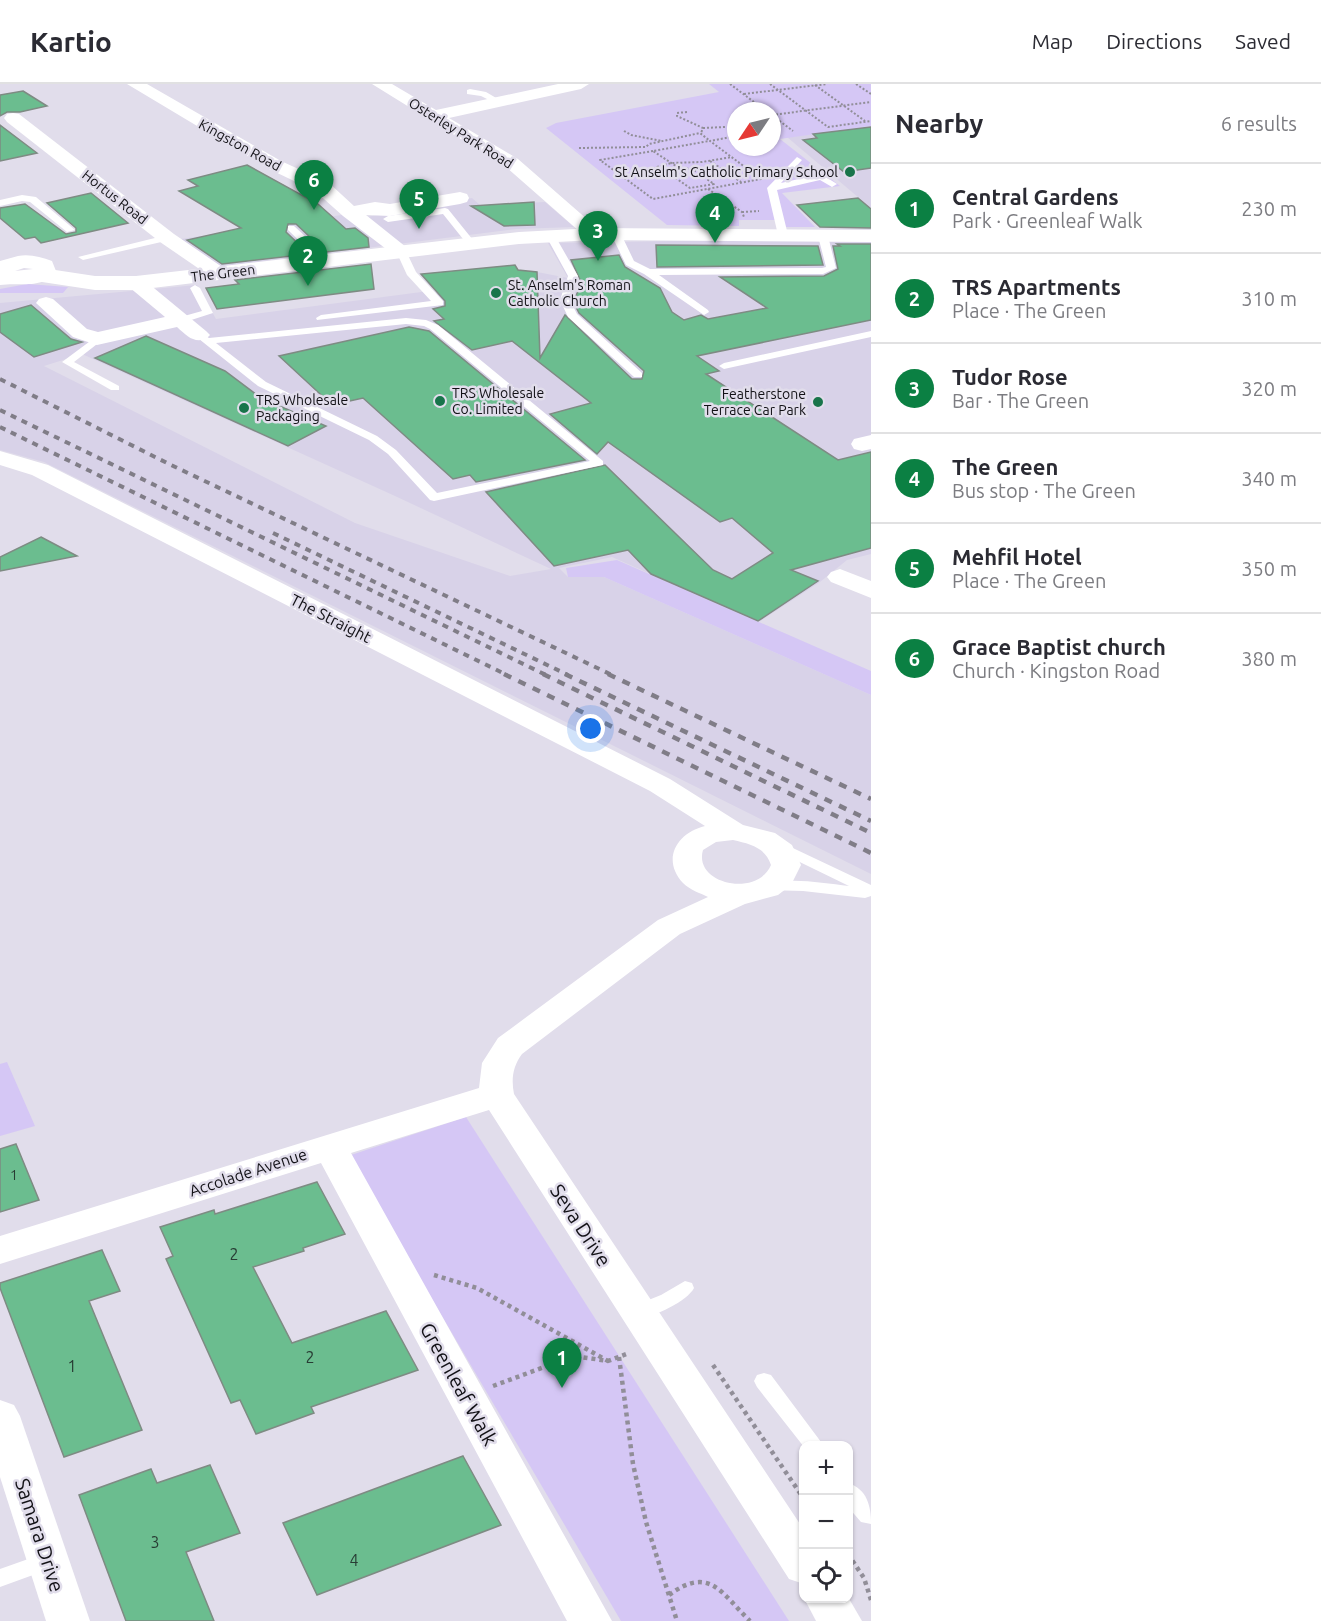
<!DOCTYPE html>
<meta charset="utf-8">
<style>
body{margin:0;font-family:Ubuntu,sans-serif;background:#f7f7f7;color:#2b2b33}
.controls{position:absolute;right:18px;bottom:18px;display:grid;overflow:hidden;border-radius:12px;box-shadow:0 2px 4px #0004}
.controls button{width:54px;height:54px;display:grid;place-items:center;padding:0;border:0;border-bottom:2px solid #e1e1e2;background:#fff;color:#2b2b33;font:30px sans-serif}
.compass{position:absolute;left:727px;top:18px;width:54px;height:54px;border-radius:50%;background:#fff;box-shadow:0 2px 4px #0004;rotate:235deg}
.you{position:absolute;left:591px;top:645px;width:21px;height:21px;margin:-15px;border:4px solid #fff;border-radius:50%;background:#1a73e8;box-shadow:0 0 0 9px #1a73e833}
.badge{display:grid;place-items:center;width:39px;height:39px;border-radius:50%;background:#0b8043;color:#fff;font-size:20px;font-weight:700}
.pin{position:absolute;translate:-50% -50px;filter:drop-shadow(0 2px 3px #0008)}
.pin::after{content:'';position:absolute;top:32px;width:21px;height:18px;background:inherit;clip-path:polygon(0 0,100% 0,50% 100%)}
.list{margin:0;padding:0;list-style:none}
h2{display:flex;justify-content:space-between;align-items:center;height:78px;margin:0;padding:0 24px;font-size:26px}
h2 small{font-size:20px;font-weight:400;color:#7c7c81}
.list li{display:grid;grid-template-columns:39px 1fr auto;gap:18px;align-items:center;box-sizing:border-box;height:90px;padding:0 24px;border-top:2px solid #e1e1e2}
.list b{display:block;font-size:22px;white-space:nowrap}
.list p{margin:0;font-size:20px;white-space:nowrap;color:#7c7c81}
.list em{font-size:20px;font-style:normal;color:#7c7c81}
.icon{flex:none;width:33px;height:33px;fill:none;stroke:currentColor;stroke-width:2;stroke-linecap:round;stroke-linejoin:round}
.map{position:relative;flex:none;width:871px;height:1537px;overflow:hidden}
header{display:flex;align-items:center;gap:36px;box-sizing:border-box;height:84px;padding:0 30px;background:#fff;border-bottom:2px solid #e1e1e2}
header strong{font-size:28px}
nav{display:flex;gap:33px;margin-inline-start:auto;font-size:21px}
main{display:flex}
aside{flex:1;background:#fff}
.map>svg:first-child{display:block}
.built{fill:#d8d2e8;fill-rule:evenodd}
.green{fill:#d5c7f5;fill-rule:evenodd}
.building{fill:#6bbd8f;stroke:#7e8b83;stroke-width:1.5}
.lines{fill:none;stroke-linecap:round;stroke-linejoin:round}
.path-far1{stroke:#918e98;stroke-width:2;stroke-dasharray:2 2;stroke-linecap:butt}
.path{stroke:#918e98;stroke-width:4.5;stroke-dasharray:4 4;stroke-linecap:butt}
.lane{fill:#fff;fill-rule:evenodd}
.street{fill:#fff;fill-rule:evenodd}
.secondary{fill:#fff;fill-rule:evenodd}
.primary{fill:#fff;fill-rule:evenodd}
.rail-far1{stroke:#807d87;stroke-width:4;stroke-dasharray:6 6;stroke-linecap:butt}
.rail{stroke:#807d87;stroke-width:4.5;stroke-dasharray:8 8;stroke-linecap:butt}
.poi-dot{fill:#18744a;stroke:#e1ddeb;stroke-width:2}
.labels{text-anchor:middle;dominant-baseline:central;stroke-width:5;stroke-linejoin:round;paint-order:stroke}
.far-street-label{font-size:14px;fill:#121116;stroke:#e1ddeb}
.far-poi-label{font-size:14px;fill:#121116;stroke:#e1ddeb;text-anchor:start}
.number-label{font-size:14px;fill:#283c34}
.street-label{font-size:16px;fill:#121116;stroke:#e1ddeb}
.near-number-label{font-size:16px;fill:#283c34}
.near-street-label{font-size:20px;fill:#121116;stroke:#e1ddeb}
</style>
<header>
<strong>Kartio</strong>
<nav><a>Map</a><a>Directions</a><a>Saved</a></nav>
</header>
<main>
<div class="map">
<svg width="871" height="1537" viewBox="0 0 871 1537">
<rect width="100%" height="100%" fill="#e1ddeb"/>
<g class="built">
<polygon points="871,42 871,124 787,53"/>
<polygon points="472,114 480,121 545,118 574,143 516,145 217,183 181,155 348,130 361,134"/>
<path d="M739,156L871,158V470L847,476L820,498L759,538L612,473L559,484L568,493H604L871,611V790L44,378L0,366V219L197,201L216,235L429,207L469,221L537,188L568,194L548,159ZM82,270L395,412L551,485L510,492L355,439L44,282Z"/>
</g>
<g class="green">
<path d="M709,0H871V42L780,55L840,102L782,109L815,143H785L783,136H739V142L667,141L546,44L556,39L719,8ZM736,27H772V63H736Z"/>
<polygon points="27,200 68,203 63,209 0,209 0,205"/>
<polygon points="617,476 871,587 871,611 604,493 568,493 566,484"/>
<polygon points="7,978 35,1042 0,1052 0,980"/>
<polygon points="466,1033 789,1537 621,1537 348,1072"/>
</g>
<g class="building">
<polygon points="23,7 47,22 20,28 7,28 0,32 0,11"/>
<polygon points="0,41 37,69 0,77"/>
<polygon points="871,43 871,84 844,88 803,56 817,54 813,50"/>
<polygon points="247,81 318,120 346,145 355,144 368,154 369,163 326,168 296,140 288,140 286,148 309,170 222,180 187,156 241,144 179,107 198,102 188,96"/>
<polygon points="91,109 128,139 41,159 35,153 25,155 0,134 0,124 25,120 66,150 76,148 76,144 47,119"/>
<polygon points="858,114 871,125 871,144 820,143 797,121"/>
<polygon points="534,118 535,141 504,142 471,122"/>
<polygon points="837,160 871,160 871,236 697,272 719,287 706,290 838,376 871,368 871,464 791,486 818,497 758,537 651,490 628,466 554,482 486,408 605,381 713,486 732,495 773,469 732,434 720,438 608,358 597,370 550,330 591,319 512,257 472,266 434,237 444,235 433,225 445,222 445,217 421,190 515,181 518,186 537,188 540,274 565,231 632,295 642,295 644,287 579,229 573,217 582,200 571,176 619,171 625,183 660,204 672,228 684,236 701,231 708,235 767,224 720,193 824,192 838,185 833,162 840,162"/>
<polygon points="656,161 818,162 823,181 657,183"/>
<polygon points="371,180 374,205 217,225 206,204 239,200 235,196"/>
<polygon points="31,221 71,255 82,258 34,273 0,248 0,230"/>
<polygon points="409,243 429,247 585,376 476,398 470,391 453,395 363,314 332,321 279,272"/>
<polygon points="146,252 225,287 261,314 326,342 288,362 95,274"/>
<polygon points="41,453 77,472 0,487 0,473"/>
<polygon points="16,1060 39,1116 0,1128 0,1065"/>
<polygon points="317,1098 345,1150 303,1164 304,1167 253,1183 292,1259 386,1227 418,1286 311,1323 314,1329 256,1350 240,1316 231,1319 166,1175 173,1172 160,1143 214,1126 215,1130"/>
<polygon points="102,1166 120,1207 89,1217 142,1346 64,1373 0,1204 0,1199"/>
<polygon points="463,1372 501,1441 317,1511 283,1439"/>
<polygon points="210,1381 240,1449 186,1468 214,1537 126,1537 79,1411 151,1385 157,1399"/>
</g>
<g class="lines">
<g class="path-far1">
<polyline points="730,0 766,27"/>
<polyline points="770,0 828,43 871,37"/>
<polyline points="856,0 871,10"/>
<polyline points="815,1 865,37"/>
<polyline points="744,10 827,0"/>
<polyline points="687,28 677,29 677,32 703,44 701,49"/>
<polyline points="772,31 871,18"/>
<polyline points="773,32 793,47"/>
<polyline points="703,44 725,43"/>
<polyline points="624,47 631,51 662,57"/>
<polyline points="579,64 646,63 649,60 700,49 710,57"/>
<polyline points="653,67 600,76 653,115 761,95 710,57 736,52"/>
<polyline points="710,77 741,98"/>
<polygon points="691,84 714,100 690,104 667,88"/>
<polyline points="682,86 653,67 709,57"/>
<polyline points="623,93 650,88 657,83 671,79 702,78 732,73"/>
<polyline points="708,105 742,128 744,133"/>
<polyline points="742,128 759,127"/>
</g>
<g class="path">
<polyline points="434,1191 477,1204 608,1277"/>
<polyline points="619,1273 633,1380 646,1438 677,1537"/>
<polyline points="713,1281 804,1415"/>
<polyline points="493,1302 574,1272 608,1277 629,1269"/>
<polyline points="848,1470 864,1494 871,1516"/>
<path d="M669,1511C710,1481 721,1509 750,1537"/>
</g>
<g class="lane">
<polygon points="470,5 486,8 503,18 499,21 481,12 467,10 467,6"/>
<polygon points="797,73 802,76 781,99 821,90 837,100 832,103 820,96 777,106 788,151 783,154 778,151 767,104"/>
<polygon points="22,111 36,113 75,146 67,148 30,118 22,117 0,122 0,116"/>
<polygon points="445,124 448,125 473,156 473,160 467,160 443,130 388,138 383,135 388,132"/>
<polygon points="288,142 294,142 329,174 329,178 321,178 288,146"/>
<polygon points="616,147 621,150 634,177 650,185 822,184 826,183 818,152 823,149 828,152 836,184 823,190 659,191 708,226 709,228 704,231 644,190 626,181 611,150"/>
<polygon points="548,150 554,150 578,192 570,216 577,230 642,289 642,293 634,293 568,233 560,216 568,192 546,152"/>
<polygon points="167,151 172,154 170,156 83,176 78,173"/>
<polygon points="401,164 406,167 416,188 443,217 443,221 317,236 316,234 321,231 431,217 407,191 396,167"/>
<polygon points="195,201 200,204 213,229 185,238 177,238 177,234 202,227 190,204"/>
<path d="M406,234L426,236L438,241L603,377V381L434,417L430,416L388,370L369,356L258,302L194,251L199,248L209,254ZM406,240L424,242L430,245L590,377L437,409L396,366L377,352L266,298L216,259Z"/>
<polygon points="871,247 871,253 724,285 719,282 724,279"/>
<polygon points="97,252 101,253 101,257 74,278 119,302 119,306 111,306 62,278"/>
<path d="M778,757L871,801V812L865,814L803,807L766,806L763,803L766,800C792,793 822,799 849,802L773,765L771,762L773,759Z"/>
<path d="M685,1197L692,1199L694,1204C687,1218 646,1238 631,1233L629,1228L631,1223L661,1211Z"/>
<polygon points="764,1289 771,1291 824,1362 804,1362 804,1363 757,1303 754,1297 757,1291"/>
<path d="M848,1399C867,1405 871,1422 871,1440L861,1438L848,1423Z"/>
<polygon points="48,1468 55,1471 59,1477 55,1483 0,1503 0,1485"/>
</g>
<g class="street">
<polygon points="127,0 147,0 281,77 329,99 354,122 375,118 390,120 460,108 467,110 469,114 467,118 460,120 390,132 366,131 411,167 408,171 394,171 343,132 315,107 269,85"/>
<polygon points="372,0 392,0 436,26 558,0 589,0 581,5 449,34 518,75 604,150 601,154 587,154 506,83"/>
<polygon points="13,29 19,30 174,150 225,185 228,189 225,193 211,193 160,158 7,38 4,34 7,30"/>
<path d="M136,193L143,195L206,247L210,251L206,255C193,259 187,252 177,243L97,261L73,253L36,219L39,215L46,213L53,215L87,245L98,248L165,233L129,203L126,199L129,195Z"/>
<polygon points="871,351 871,365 862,367 854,365 851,360 854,355"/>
<path d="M0,367L48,381L670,695L743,741L775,749L792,761L801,781L791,801L778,811L745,820L680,850L522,970C513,982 511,995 514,1010L804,1446V1500L789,1495L489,1026L351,1069L612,1537H567L321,1079L0,1180V1152L479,1004L482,979L498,954L658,836L708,813C700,809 690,806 683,799C661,775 677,749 705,742L650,707L32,391L0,381ZM733,756C750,760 765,763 771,781C757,814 693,800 703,766L716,758Z"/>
<polygon points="840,485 871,497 871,514 831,498 827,493 831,488"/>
<polygon points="0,1316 14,1321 20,1332 90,1537 46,1537 0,1393"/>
<polygon points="848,1513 862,1537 816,1537 804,1514"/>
</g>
<polygon class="secondary" points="594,144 871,146 871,158 594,156 519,160 136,206 95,206 42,198 34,196 31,191 34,186 42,184 95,192 136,192 519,148"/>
<path class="primary" d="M18,172C30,170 41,173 52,177L56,187C43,206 19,198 0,201V177ZM24,184L33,185L15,187Z"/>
<g class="rail-far1">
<polyline points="0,295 169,380 612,591"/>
<polyline points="0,326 546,591"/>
<polyline points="0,343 507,591"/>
<polyline points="273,449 568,591"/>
</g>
<g class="rail">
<polyline points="504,590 871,769"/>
<polyline points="543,590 871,749"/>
<polyline points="565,590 871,737"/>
<polyline points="608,590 871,715"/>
</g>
</g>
<g class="poi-dot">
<circle cx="850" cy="88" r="6"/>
<circle cx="496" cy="209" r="6"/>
<circle cx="440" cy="317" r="6"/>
<circle cx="818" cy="318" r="6"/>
<circle cx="244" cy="324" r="6"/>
</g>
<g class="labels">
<g class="far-street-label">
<text transform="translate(461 49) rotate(32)">Osterley Park Road</text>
<text transform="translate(240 61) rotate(29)">Kingston Road</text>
<text transform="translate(115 113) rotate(38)">Hortus Road</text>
<text transform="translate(223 189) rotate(-7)">The Green</text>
</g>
<g class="far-poi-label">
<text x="838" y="88" text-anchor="end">St Anselm's Catholic Primary School</text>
<text x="508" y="201">St. Anselm's Roman<tspan x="508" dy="16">Catholic Church</tspan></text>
<text x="452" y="309">TRS Wholesale<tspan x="452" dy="16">Co. Limited</tspan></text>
<text x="806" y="310" text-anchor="end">Featherstone<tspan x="806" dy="16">Terrace Car Park</tspan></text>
<text x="256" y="316">TRS Wholesale<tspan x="256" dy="16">Packaging</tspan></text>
</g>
<g class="number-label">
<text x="14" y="1091">1</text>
</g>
<g class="street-label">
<text transform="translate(331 534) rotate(27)">The Straight</text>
<text transform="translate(248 1088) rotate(-18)">Accolade Avenue</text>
</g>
<g class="near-number-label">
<text x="234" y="1170">2</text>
<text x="310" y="1273">2</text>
<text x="72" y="1282">1</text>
<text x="155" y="1458">3</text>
<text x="354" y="1476">4</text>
</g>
<g class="near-street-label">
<text transform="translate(581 1141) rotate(57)">Seva Drive</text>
<text transform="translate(459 1300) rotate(61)">Greenleaf Walk</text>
<text transform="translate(40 1451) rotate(72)">Samara Drive</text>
</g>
</g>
</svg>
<div class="controls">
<button>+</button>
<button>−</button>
<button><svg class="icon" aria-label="locate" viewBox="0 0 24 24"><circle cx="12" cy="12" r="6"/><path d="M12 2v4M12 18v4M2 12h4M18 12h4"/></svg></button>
</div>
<svg class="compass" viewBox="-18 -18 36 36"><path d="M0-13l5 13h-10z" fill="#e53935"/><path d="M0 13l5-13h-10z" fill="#7c7c81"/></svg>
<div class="you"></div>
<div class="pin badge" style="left:562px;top:1304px">1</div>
<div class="pin badge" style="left:308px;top:202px">2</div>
<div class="pin badge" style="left:598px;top:177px">3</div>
<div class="pin badge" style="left:715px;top:159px">4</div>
<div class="pin badge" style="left:419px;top:145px">5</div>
<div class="pin badge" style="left:314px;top:126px">6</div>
</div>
<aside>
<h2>Nearby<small>6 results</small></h2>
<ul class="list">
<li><span class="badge">1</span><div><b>Central Gardens</b><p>Park · Greenleaf Walk</p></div><em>230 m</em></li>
<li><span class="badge">2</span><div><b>TRS Apartments</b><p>Place · The Green</p></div><em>310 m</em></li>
<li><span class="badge">3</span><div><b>Tudor Rose</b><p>Bar · The Green</p></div><em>320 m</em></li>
<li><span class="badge">4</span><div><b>The Green</b><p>Bus stop · The Green</p></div><em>340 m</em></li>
<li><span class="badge">5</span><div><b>Mehfil Hotel</b><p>Place · The Green</p></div><em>350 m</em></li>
<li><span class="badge">6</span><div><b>Grace Baptist church</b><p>Church · Kingston Road</p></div><em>380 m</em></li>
</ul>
</aside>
</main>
